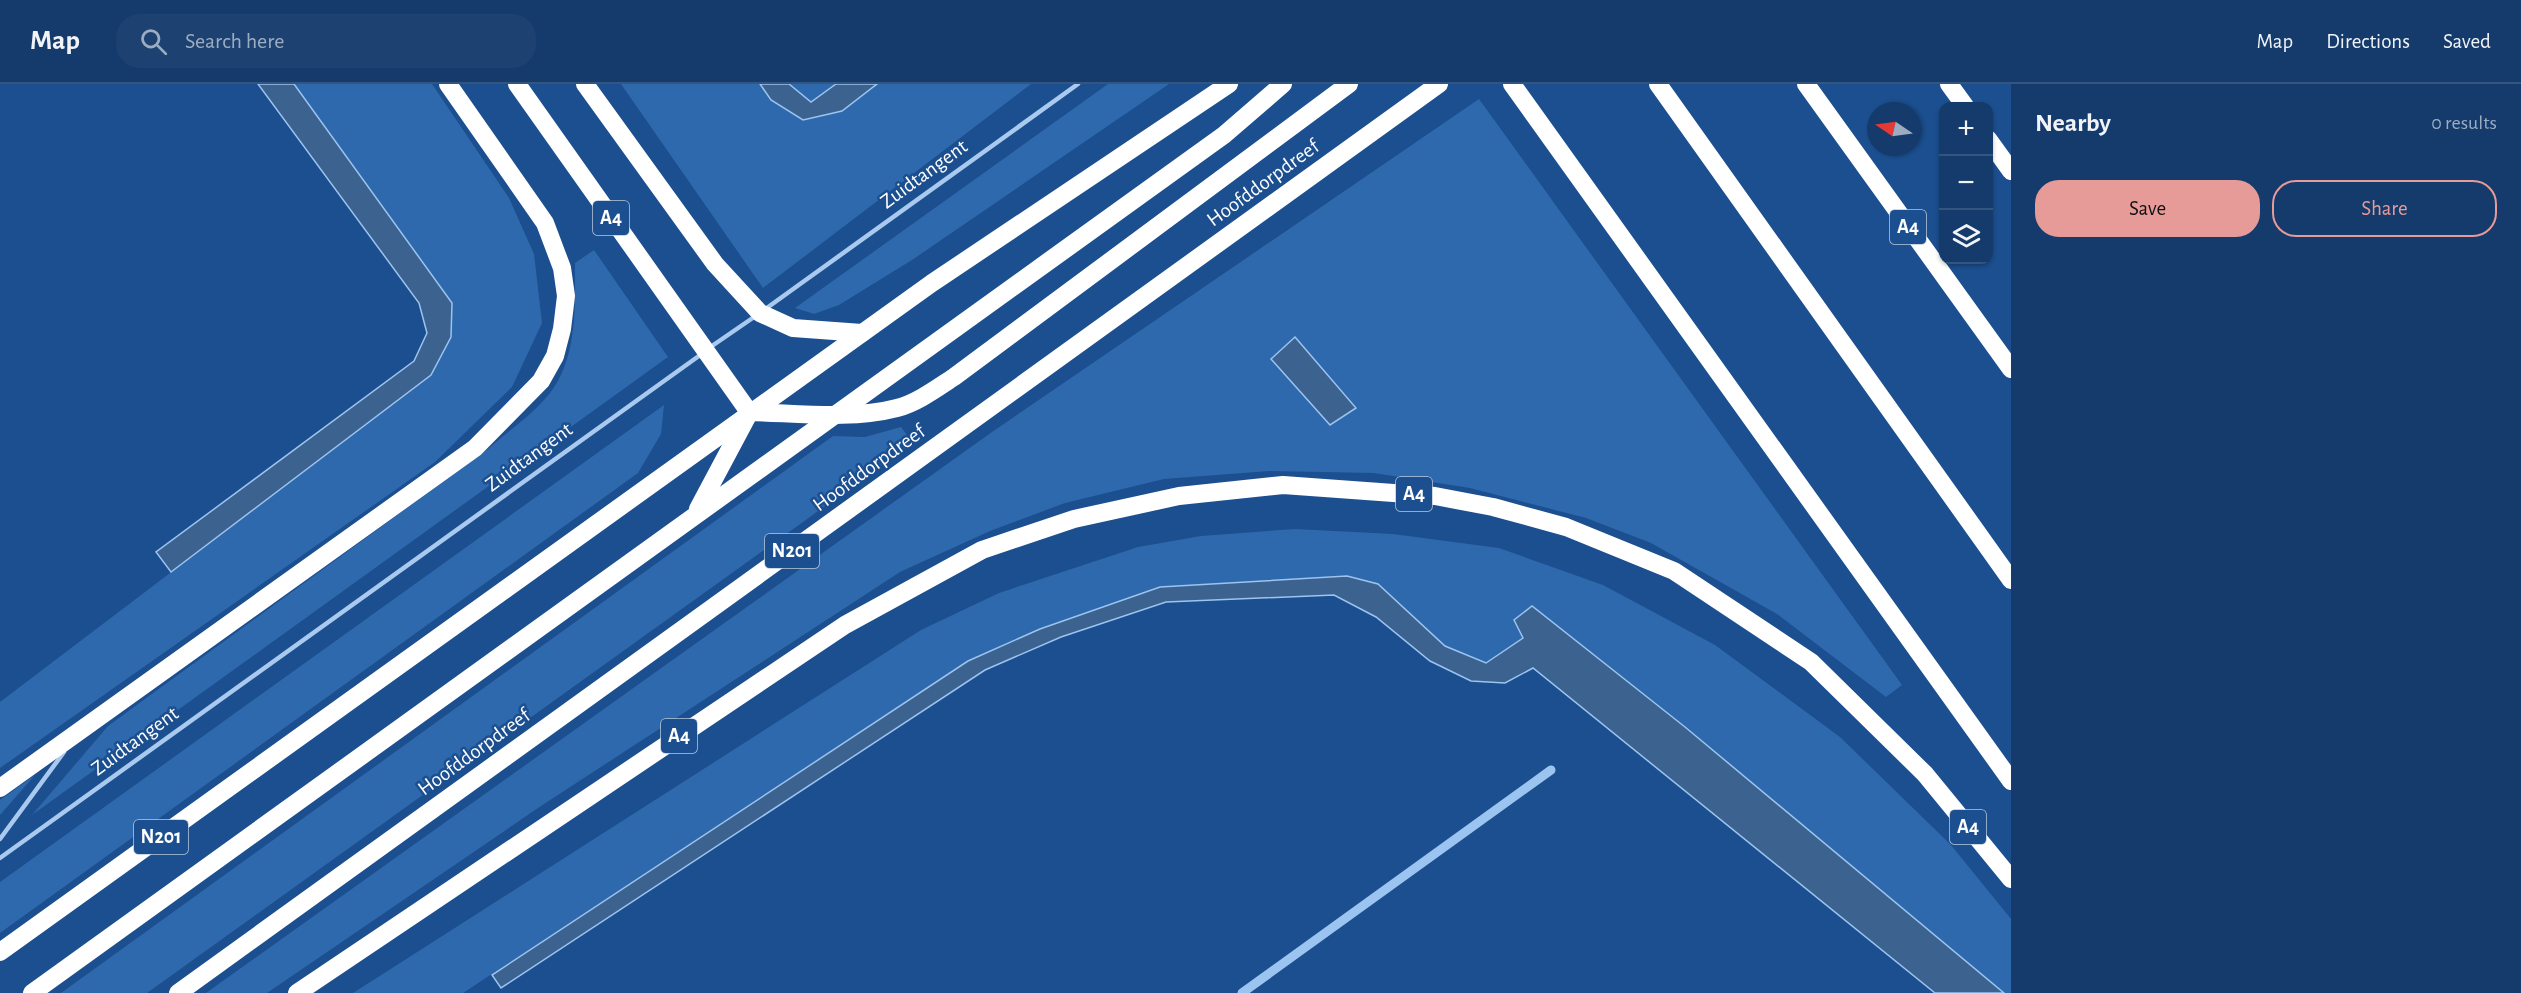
<!DOCTYPE html>
<meta charset="utf-8">
<style>
body{margin:0;font-family:"Alegreya Sans",sans-serif;background:#1d4271;color:#f1f3f6}
.controls{position:absolute;right:18px;top:18px;display:grid;overflow:hidden;border-radius:12px;box-shadow:0 2px 4px #0004}
.controls button{width:54px;height:54px;display:grid;place-items:center;padding:0;border:0;border-bottom:2px solid #33557e;background:#143b6b;color:#f1f3f6;font:30px sans-serif}
.compass{position:absolute;left:1867px;top:18px;width:54px;height:54px;border-radius:50%;background:#143b6b;box-shadow:0 2px 4px #0004;rotate:283deg}
.list{margin:0;padding:0;list-style:none}
h2{display:flex;justify-content:space-between;align-items:center;height:78px;margin:0;padding:0 24px;font-size:26px}
h2 small{font-size:20px;font-weight:400;color:#9dadc1}
.actions{display:flex;gap:12px;padding:18px 24px}
.actions a{flex:1;padding:14px 0;border:2px solid #e69b98;border-radius:24px;text-align:center;font-size:21px;color:#e69b98}
.actions .main{background:#e69b98;color:#111}
.icon{flex:none;width:33px;height:33px;fill:none;stroke:currentColor;stroke-width:2;stroke-linecap:round;stroke-linejoin:round}
.map{position:relative;flex:none;width:2011px;height:909px;overflow:hidden}
header{display:flex;align-items:center;gap:36px;box-sizing:border-box;height:84px;padding:0 30px;background:#143b6b;border-bottom:2px solid #33557e}
header strong{font-size:28px}
nav{display:flex;gap:33px;margin-inline-start:auto;font-size:21px}
.search{width:420px;height:54px;background:#1d4271;display:flex;align-items:center;gap:15px;box-sizing:border-box;padding:0 21px;border-radius:24px;color:#9dadc1;font-size:22px}
main{display:flex}
aside{flex:1;background:#143b6b}
.map>svg:first-child{display:block}
.green{fill:#2e69ad;fill-rule:evenodd}
.water{fill:#3c6290;stroke:#9cc4f0;stroke-width:1.5}
.lines{fill:none;stroke-linecap:round;stroke-linejoin:round}
.stream{stroke:#9cc4f0;stroke-width:9}
.lane{stroke:#a9c9ee;stroke-width:4.5}
.highway{stroke:#fff;stroke-width:18}
.labels{text-anchor:middle;dominant-baseline:central;stroke-width:5;stroke-linejoin:round;paint-order:stroke}
.shield{fill:#1b4f8f;stroke:#bbcadd;stroke-width:1.5}
.shield-label{font-size:20px;font-weight:bold;fill:#fff}
.street-label{font-size:21px;fill:#fff;stroke:#1b4f8f}
</style>
<header>
<strong>Map</strong>
<div class="search"><svg class="icon" aria-label="search" viewBox="0 0 24 24"><circle cx="10" cy="10" r="6"/><path d="M15 15l6 6"/></svg>Search here</div>
<nav><a>Map</a><a>Directions</a><a>Saved</a></nav>
</header>
<main>
<div class="map">
<svg width="2011" height="909" viewBox="0 0 2011 909">
<rect width="100%" height="100%" fill="#1b4f8f"/>
<g class="green">
<polygon points="294,0 432,0 509,114 534,170 542,239 512,303 435,378 0,684 0,618 431,291 452,219"/>
<polygon points="621,0 760,0 772,16 842,27 877,0 1031,0 763,204"/>
<polygon points="789,0 836,0 811,18"/>
<polygon points="1108,0 1169,0 912,176 839,221 814,230 795,224"/>
<path d="M1479,15L1902,601L1886,613L1777,530L1651,459L1586,434L1470,404L1374,389L1269,387L1164,395L1065,419L990,447L900,488L541,722L267,909H206L992,348ZM1295,253L1356,324L1330,341L1271,275Z"/>
<path d="M594,166L668,273L32,731L108,642L488,365C506,349 528,334 544,316C578,280 575,225 575,179Z"/>
<polygon points="664,321 661,350 638,389 0,849 0,798"/>
<polygon points="901,343 913,359 147,909 61,909 833,352 865,353"/>
<polygon points="1295,445 1393,450 1499,464 1603,501 1715,561 1840,653 1951,761 2011,835 2011,909 2004,909 1685,643 1532,522 1515,536 1523,554 1486,579 1445,562 1378,500 1160,503 1040,545 968,577 463,909 353,909 921,546 999,509 1138,463 1201,452"/>
<polygon points="35,691 0,731 0,716"/>
</g>
<g class="water">
<polygon points="258,0 294,0 452,219 451,253 431,291 171,488 156,468 414,277 427,249 419,219"/>
<polygon points="760,0 789,0 811,18 836,0 877,0 842,27 803,36 771,16"/>
<polygon points="1295,253 1356,324 1330,341 1271,275"/>
<polygon points="1347,492 1378,500 1445,562 1486,579 1523,554 1514,536 1532,522 1685,643 2004,909 1935,909 1533,584 1505,599 1471,597 1430,577 1376,533 1334,511 1166,518 1061,553 985,586 501,904 492,891 968,577 1040,545 1160,503"/>
</g>
<g class="lines">
<polyline class="stream" points="1242,909 1551,686"/>
<g class="lane">
<polyline points="764,226 1078,0"/>
<polyline points="709,264 757,231"/>
<polyline points="0,755 64,668"/>
<polyline points="0,774 703,269"/>
</g>
<g class="highway">
<polyline points="517,0 749,328"/>
<polyline points="585,0 715,180 760,229 793,244 862,249"/>
<polyline points="1512,0 2011,697"/>
<polyline points="1658,0 2011,496"/>
<polyline points="1806,0 2011,285"/>
<polyline points="1949,0 1965,22"/>
<polyline points="1988,55 2011,87"/>
<path d="M749,328C797,329 851,336 897,324C917,319 937,304 954,293L1349,0"/>
<polyline points="698,425 747,333"/>
<polyline points="0,704 475,364 541,297 555,272 562,245 566,212 562,184 545,139 448,0"/>
<polyline points="0,868 932,199 1229,0"/>
<polyline points="32,909 1224,51 1283,0"/>
<polyline points="178,909 1439,0"/>
<polyline points="297,909 845,541 982,466 1074,435 1179,412 1283,401 1435,412 1493,423 1566,443 1674,487 1811,578 1925,690 2011,795"/>
</g>
</g>
<g class="labels">
<g class="shield">
<rect x="593" y="117" width="36" height="34" rx="4.5"/>
<rect x="1890" y="126" width="36" height="34" rx="4.5"/>
<rect x="1396" y="393" width="36" height="34" rx="4.5"/>
<rect x="765" y="450" width="54" height="34" rx="4.5"/>
<rect x="661" y="635" width="36" height="34" rx="4.5"/>
<rect x="1950" y="726" width="36" height="34" rx="4.5"/>
<rect x="134" y="736" width="54" height="34" rx="4.5"/>
</g>
<g class="shield-label">
<text x="611" y="134">A4</text>
<text x="1908" y="143">A4</text>
<text x="1414" y="410">A4</text>
<text x="792" y="467">N201</text>
<text x="679" y="652">A4</text>
<text x="1968" y="743">A4</text>
<text x="161" y="753">N201</text>
</g>
<g class="street-label">
<text transform="translate(924 90) rotate(-36)">Zuidtangent</text>
<text transform="translate(1263 99) rotate(-36)">Hoofddorpdreef</text>
<text transform="translate(529 373) rotate(-36)">Zuidtangent</text>
<text transform="translate(869 384) rotate(-36)">Hoofddorpdreef</text>
<text transform="translate(135 657) rotate(-36)">Zuidtangent</text>
<text transform="translate(474 668) rotate(-36)">Hoofddorpdreef</text>
</g>
</g>
</svg>
<div class="controls">
<button>+</button>
<button>−</button>
<button><svg class="icon" aria-label="layers" viewBox="0 0 24 24"><path d="M12 4l9 5-9 5-9-5zM3 14l9 5 9-5"/></svg></button>
</div>
<svg class="compass" viewBox="-18 -18 36 36"><path d="M0-13l5 13h-10z" fill="#e53935"/><path d="M0 13l5-13h-10z" fill="#9dadc1"/></svg>
</div>
<aside>
<h2>Nearby<small>0 results</small></h2>
<ul class="list">
</ul>
<div class="actions"><a class="main">Save</a><a>Share</a></div>
</aside>
</main>
